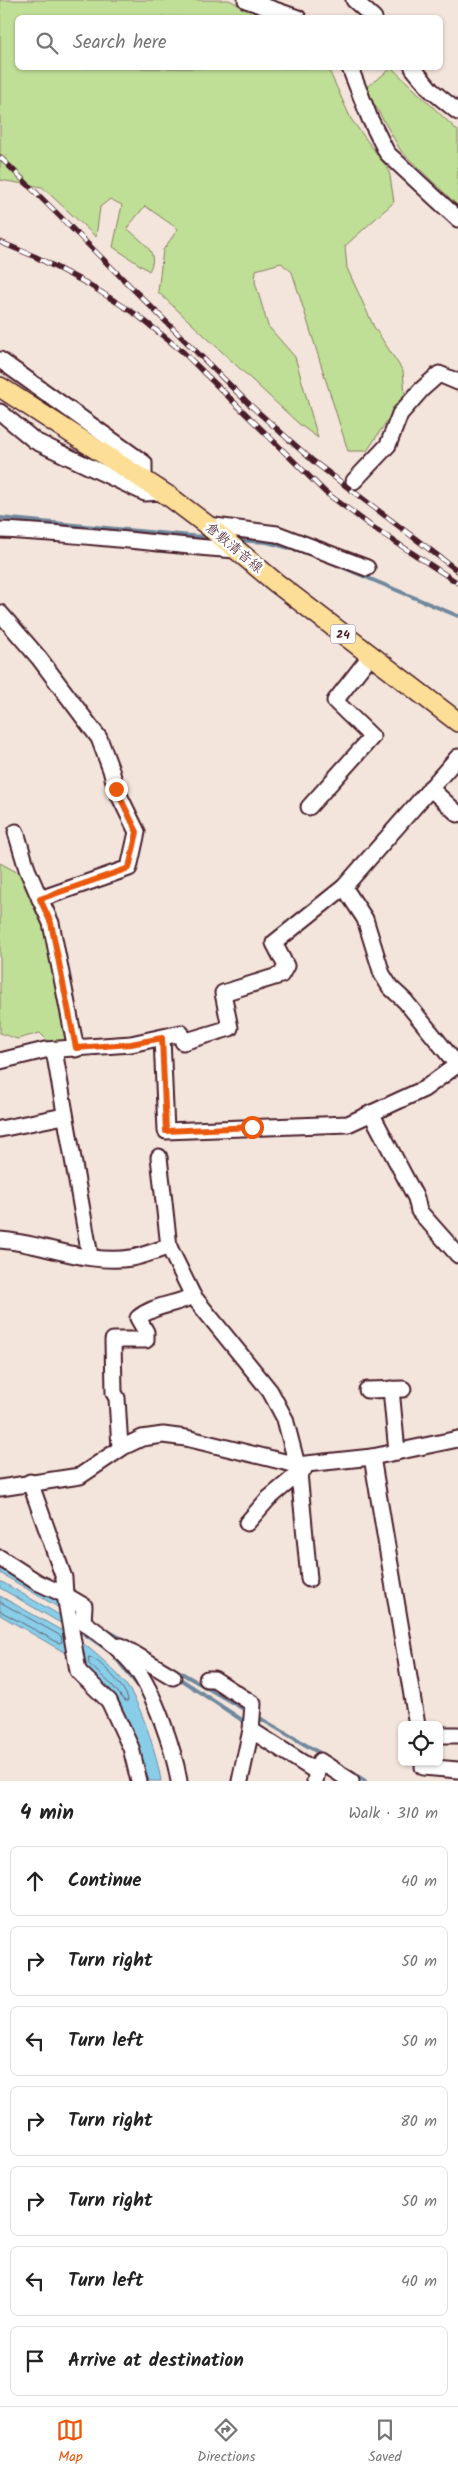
<!DOCTYPE html>
<meta charset="utf-8">
<style>
body{margin:0;font-family:Kalam,"Klee One",sans-serif;background:#f2f2f2;color:#222}
.controls{position:absolute;right:15px;bottom:15px;display:grid;overflow:hidden;border-radius:8px;box-shadow:0 1px 4px #0004}
.controls button{width:45px;height:45px;display:grid;place-items:center;padding:0;border:0;border-bottom:1px solid #e0e0e0;background:#fff;color:#222;font:25px sans-serif}
.stop{position:absolute;width:15px;height:15px;margin:-11px;border:4px solid #ea580c;border-radius:50%;background:#fff}
.stop.end{background:#ea580c;border-color:#fff;box-shadow:0 1px 5px #0008}
.list{margin:0;padding:0;list-style:none}
h2{display:flex;justify-content:space-between;align-items:center;height:65px;margin:0;padding:0 20px;font-size:21px}
h2 small{font-size:16px;font-weight:400;color:#767676}
.list li{display:grid;grid-template-columns:32px 1fr auto;gap:15px;align-items:center;box-sizing:border-box;height:70px;margin:0 10px 10px;padding:0 10px;border:1px solid #e0e0e0;border-radius:8px}
.list b{display:block;font-size:19px;white-space:nowrap}
.list em{font-size:16px;font-style:normal;color:#767676}
.icon{flex:none;width:28px;height:28px;fill:none;stroke:currentColor;stroke-width:2;stroke-linecap:round;stroke-linejoin:round}
.map{position:relative;flex:none;width:458px;height:1781px;overflow:hidden}
.search{position:absolute;background:#fff;box-shadow:0 1px 4px #0004;left:15px;right:15px;top:15px;height:55px;display:flex;align-items:center;gap:12px;box-sizing:border-box;padding:0 18px;border-radius:8px;color:#767676;font-size:19px}
.sheet{height:625px;background:#fff}
nav{display:flex;justify-content:space-around;align-items:center;box-sizing:border-box;height:70px;border-top:1px solid #e0e0e0;background:#fff;font-size:14px;color:#767676}
nav a{display:grid;justify-items:center;gap:2px}
nav .on{color:#ea580c}
.map>svg:first-child{display:block}
.green{fill:#bfde96;stroke:#847e60}
.water{fill:#88cee9;stroke:#6f889d}
.lines{fill:none;stroke-linecap:round;stroke-linejoin:round}
.shore{stroke:#636577;stroke-width:1}
.stream{stroke:#6f889d;stroke-width:4}
.minor-casing{stroke:#4a1f2b;stroke-width:19}
.major-casing{stroke:#4a1f2b;stroke-width:22}
.minor{stroke:#fff;stroke-width:15}
.major{stroke:#fcde96;stroke-width:19}
.rail-casing{stroke:#4a1f2b;stroke-width:5.5}
.rail{stroke:#fff;stroke-width:4;stroke-dasharray:11;stroke-linecap:butt}
.route{stroke:#ea580c;stroke-width:6}
.labels{text-anchor:middle;dominant-baseline:central;stroke-width:5;stroke-linejoin:round;paint-order:stroke}
.shield{fill:#fff;stroke:#80626b;stroke-width:1}
.shield-label{font-size:12px;font-weight:bold;fill:#4a1f2b}
.street-label{font-size:14px;fill:#4a1f2b;stroke:#fff}
</style>
<div class="map">
<svg width="458" height="1781" viewBox="0 0 458 1781">
<rect width="100%" height="100%" fill="#f3e5db"/>
<filter id="ink" filterUnits="userSpaceOnUse"><feTurbulence type="fractalNoise" baseFrequency=".02" numOctaves="2"/><feDisplacementMap in="SourceGraphic" scale="10" xChannelSelector="R" yChannelSelector="G"/><feConvolveMatrix kernelMatrix="1 2 1 2 8 2 1 2 1" color-interpolation-filters="sRGB"/></filter>
<g filter="url(#ink)">
<g class="green">
<path d="M0,0H229L263,17L18,18V68H328L351,119L389,170L394,202L345,246L347,268L374,327L403,371L405,394L367,451H348L292,272L281,263L256,270L255,282L268,326L295,357L318,438L299,424L158,292L163,250L178,229L145,206L127,228C140,241 161,251 149,271L113,247L122,205L110,199L100,207L96,237L42,187L0,180Z"/>
<polygon points="392,68 458,131 458,206 401,151 365,88"/>
<polygon points="0,863 24,876 47,927 67,1043 51,1044 40,1033 17,1039 0,1033"/>
</g>
<g class="water">
<polygon points="0,1566 61,1600 61,1609 0,1573"/>
<polygon points="0,1581 63,1617 64,1625 0,1588"/>
<polygon points="0,1596 66,1633 69,1655 0,1615"/>
<path d="M79,1640C96,1654 114,1668 127,1686C142,1707 157,1755 161,1781H149L131,1728L121,1705L108,1688L85,1666Z"/>
</g>
<g class="lines">
<g class="shore">
<polyline points="0,1602 61,1636 62,1642 59,1643 0,1611"/>
<path d="M89,1657C99,1658 129,1691 128,1701H125L112,1685L89,1664Z"/>
</g>
<g class="stream">
<polyline points="0,518 212,538"/>
<polyline points="236,540 267,542 308,553"/>
<polyline points="330,562 458,616"/>
<polyline points="76,1628 111,1652 139,1687"/>
<polyline points="106,1630 124,1640"/>
<polyline points="152,1656 247,1711"/>
<polyline points="177,1677 248,1724"/>
<polyline points="256,1716 323,1755"/>
<polyline points="342,1766 365,1781"/>
</g>
<defs>
<g id="minor">
<polyline points="246,0 298,18"/>
<polyline points="354,0 374,18"/>
<polyline points="350,68 370,119 387,153 458,219"/>
<polyline points="413,68 431,90 458,112"/>
<polyline points="0,360 144,463 144,480"/>
<polyline points="0,412 35,441 145,493 162,492"/>
<polyline points="354,481 388,445 400,414 421,390 439,374 458,382"/>
<polyline points="207,525 277,534 367,568"/>
<path d="M0,530C78,533 156,544 234,550"/>
<polyline points="0,613 39,658 99,738 111,770 116,789 137,832 129,868 40,899 51,923 76,1049"/>
<polyline points="430,788 458,814"/>
<polyline points="309,807 372,737 335,701 371,655"/>
<polyline points="16,832 27,869 40,899"/>
<polyline points="344,887 365,919 382,974 390,987 405,1001 458,1066"/>
<polyline points="162,1038 166,1131 348,1124 424,1089 457,1065"/>
<polyline points="54,1050 90,1256"/>
<polyline points="0,1061 45,1050 131,1044 181,1033 183,1042 230,1028 223,993 281,975 286,966 274,943 344,887 458,757"/>
<polyline points="371,1113 416,1198 419,1211 458,1255"/>
<polyline points="0,1129 64,1116"/>
<polyline points="159,1157 169,1247 193,1296 270,1391 285,1419 297,1465"/>
<path d="M0,1240C43,1243 87,1265 131,1258C144,1256 156,1250 169,1247"/>
<polyline points="391,1389 397,1452"/>
<polyline points="367,1390 403,1389"/>
<path d="M120,1448L117,1398L114,1393L113,1340H146V1332L138,1318C154,1305 174,1305 193,1296"/>
<polyline points="372,1457 417,1725"/>
<polyline points="299,1473 309,1579"/>
<path d="M30,1482L64,1578L65,1595L84,1606L83,1622C102,1635 121,1649 135,1667C154,1692 174,1750 179,1781"/>
<polyline points="0,1488 80,1476 123,1447 142,1438 163,1435 186,1438 297,1465 372,1457 458,1439"/>
<polyline points="247,1523 268,1499 304,1469"/>
<polyline points="0,1558 37,1582 65,1595 78,1671 109,1701 131,1748 139,1781"/>
<polyline points="121,1646 173,1677"/>
<polyline points="207,1679 214,1679 253,1704 251,1730"/>
<polyline points="439,1735 458,1735"/>
<polyline points="423,1767 458,1770"/>
<polyline points="317,1772 320,1761 351,1781"/>
<polyline points="240,1781 251,1730 317,1772 315,1781"/>
</g>
<polyline id="major" points="0,387 170,497 207,525 275,582 458,722"/>
</defs>
<use href="#minor" class="minor-casing"/>
<use href="#major" class="major-casing"/>
<use href="#minor" class="minor"/>
<use href="#major" class="major"/>
<defs>
<g id="rail">
<polyline points="0,157 249,404 313,461 458,571"/>
<polyline points="0,242 36,257 88,284 137,315 182,351 325,492 371,526 458,583"/>
</g>
</defs>
<use href="#rail" class="rail-casing"/>
<use href="#rail" class="rail"/>
</g>
</g>
<g class="lines" filter="url(#ink)">
<polyline class="route" points="116,789 137,832 129,868 40,899 51,923 76,1048 131,1044 162,1038 166,1131 252,1127"/>
</g>
<g class="labels">
<rect class="shield" x="330.5" y="624.5" width="25" height="19" rx="4"/>
<g class="shield-label">
<text x="343" y="634">24</text>
</g>
<g class="street-label">
<text transform="translate(234 548) rotate(40)">倉敷清音線</text>
</g>
</g>
</svg>
<div class="controls">
<button><svg class="icon" aria-label="locate" viewBox="0 0 24 24"><circle cx="12" cy="12" r="6"/><path d="M12 2v4M12 18v4M2 12h4M18 12h4"/></svg></button>
</div>
<div class="stop" style="left:252px;top:1127px"></div>
<div class="stop end" style="left:116px;top:789px"></div>
<div class="search"><svg class="icon" aria-label="search" viewBox="0 0 24 24"><circle cx="10" cy="10" r="6"/><path d="M15 15l6 6"/></svg>Search here</div>
</div>
<section class="sheet">
<h2>4 min<small>Walk · 310 m</small></h2>
<ul class="list">
<li><svg class="icon" aria-label="ahead" viewBox="0 0 24 24"><path d="M12 20V5M6 11l6-6 6 6"/></svg><div><b>Continue</b></div><em>40 m</em></li>
<li><svg class="icon" aria-label="right" viewBox="0 0 24 24"><path d="M7 20v-9h11M14 6l5 5-5 5"/></svg><div><b>Turn right</b></div><em>50 m</em></li>
<li><svg class="icon" aria-label="left" viewBox="0 0 24 24"><path d="M17 20v-9H6M10 6l-5 5 5 5"/></svg><div><b>Turn left</b></div><em>50 m</em></li>
<li><svg class="icon" aria-label="right" viewBox="0 0 24 24"><path d="M7 20v-9h11M14 6l5 5-5 5"/></svg><div><b>Turn right</b></div><em>80 m</em></li>
<li><svg class="icon" aria-label="right" viewBox="0 0 24 24"><path d="M7 20v-9h11M14 6l5 5-5 5"/></svg><div><b>Turn right</b></div><em>50 m</em></li>
<li><svg class="icon" aria-label="left" viewBox="0 0 24 24"><path d="M17 20v-9H6M10 6l-5 5 5 5"/></svg><div><b>Turn left</b></div><em>40 m</em></li>
<li><svg class="icon" aria-label="arrive" viewBox="0 0 24 24"><path d="M6 21V4h12l-3 4 3 4H6"/></svg><div><b>Arrive at destination</b></div></li>
</ul>
</section>
<nav>
<a class="on"><svg class="icon" aria-label="map" viewBox="0 0 24 24"><path d="M3 6l6-2 6 2 6-2v14l-6 2-6-2-6 2zM9 4v14M15 6v14"/></svg>Map</a>
<a><svg class="icon" aria-label="directions" viewBox="0 0 24 24"><path d="M12 3l9 9-9 9-9-9zM9 14v-3h6M13 9l2 2-2 2"/></svg>Directions</a>
<a><svg class="icon" aria-label="saved" viewBox="0 0 24 24"><path d="M7 4h10v16l-5-4-5 4z"/></svg>Saved</a>
</nav>
